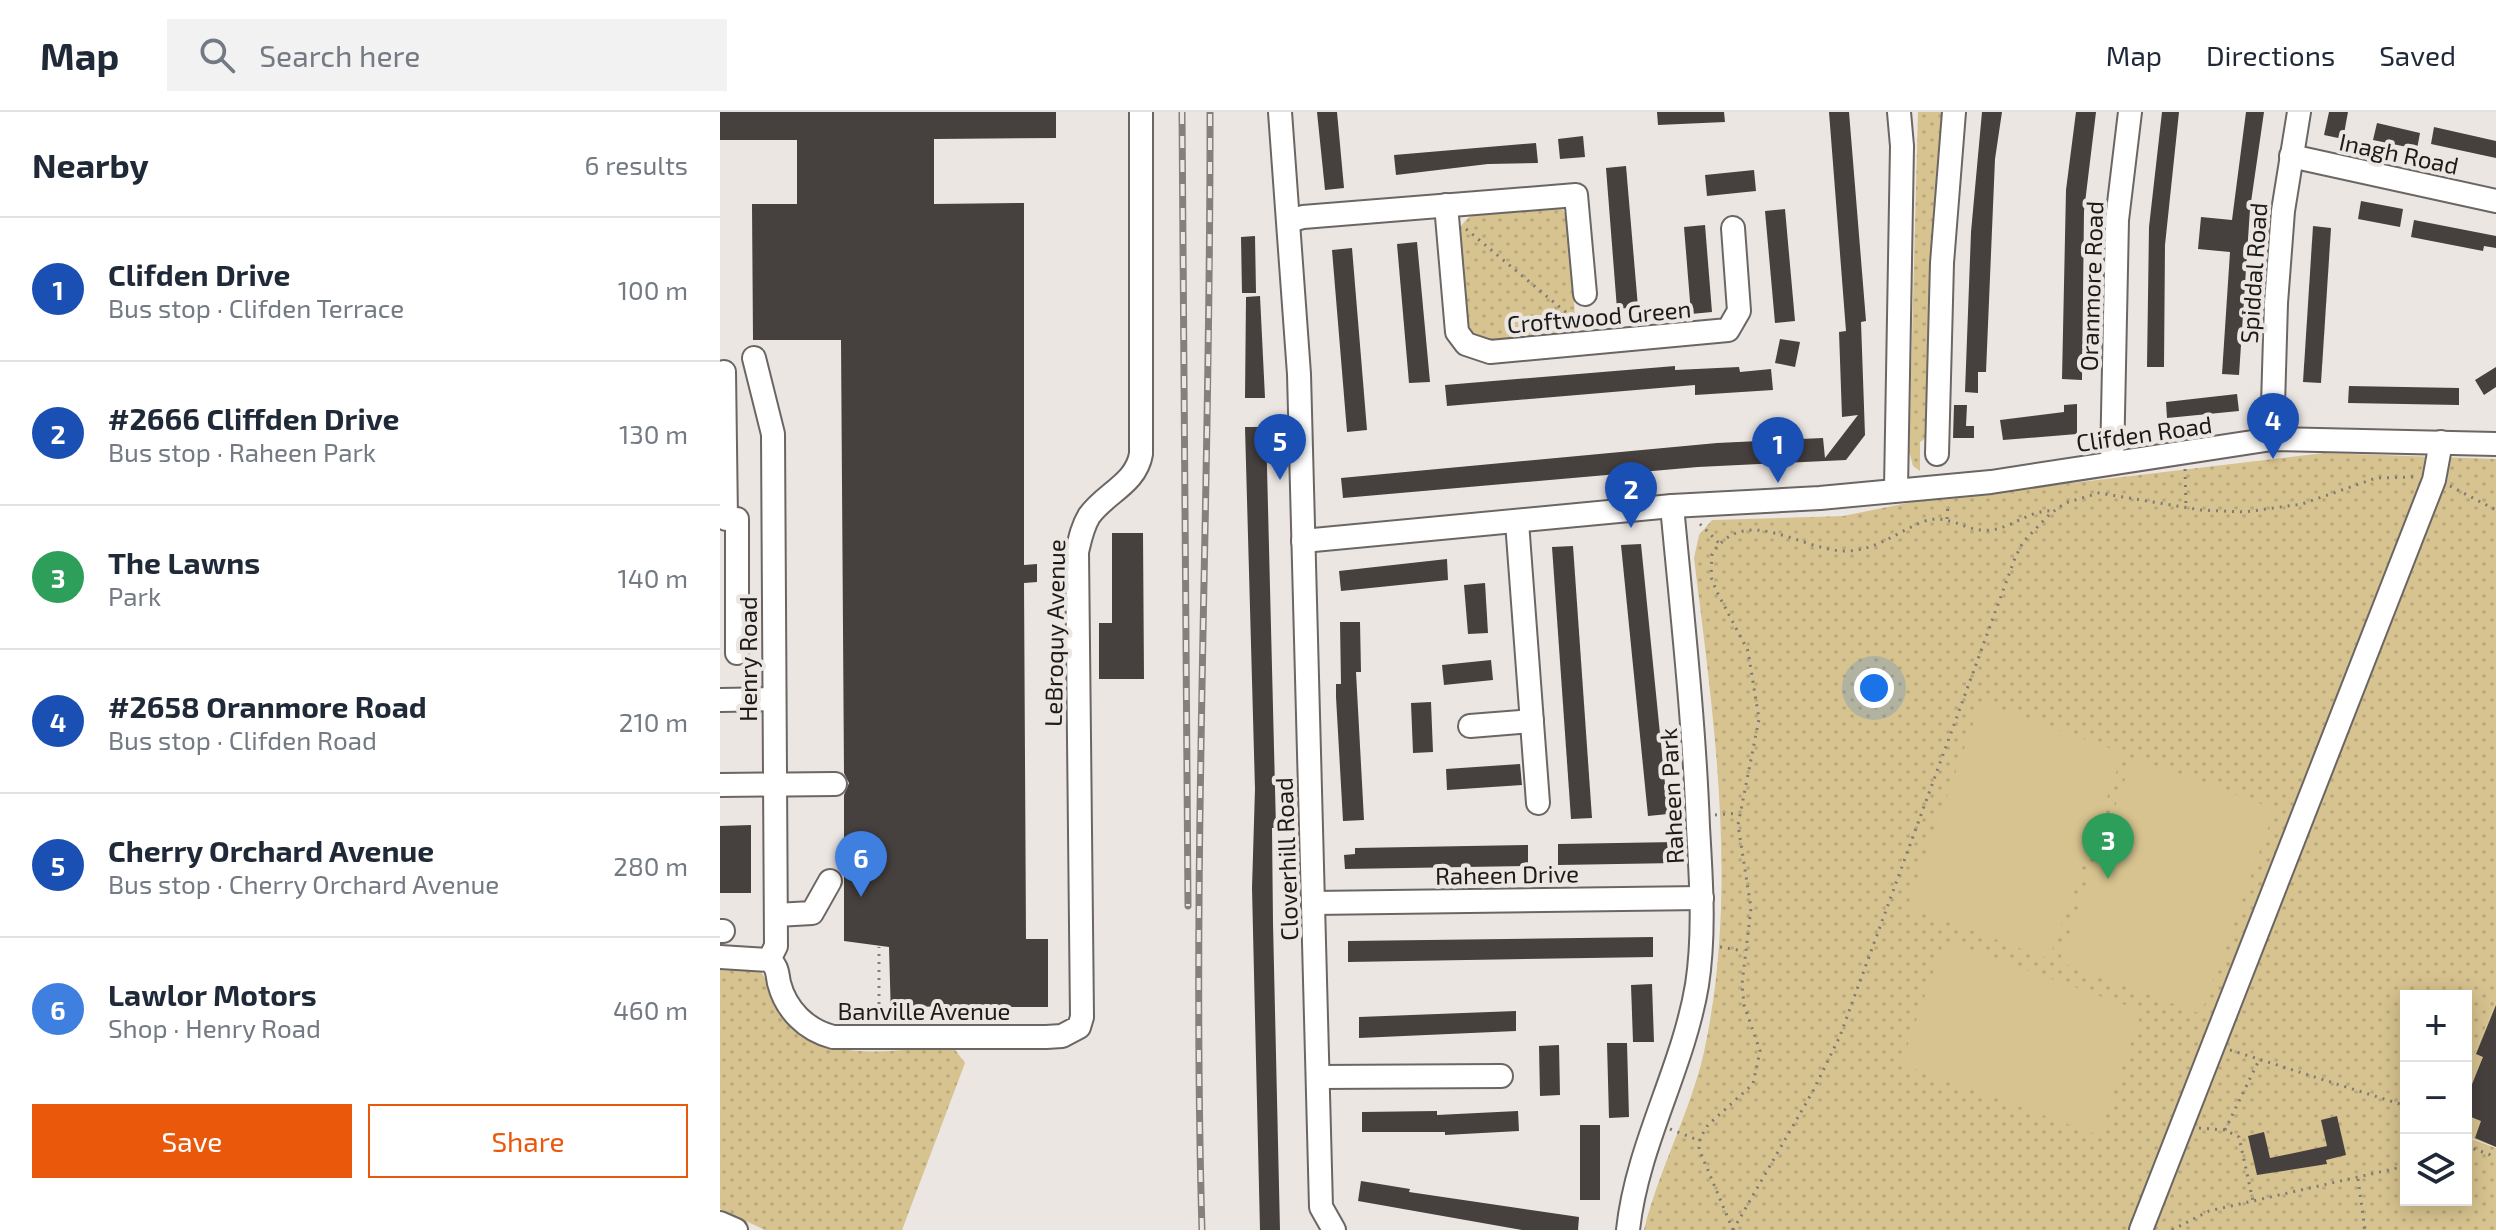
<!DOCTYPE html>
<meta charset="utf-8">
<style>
body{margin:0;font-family:"Exo 2",sans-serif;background:#f2f2f3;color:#1f2937}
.controls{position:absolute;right:24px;bottom:24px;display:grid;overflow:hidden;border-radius:0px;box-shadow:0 4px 20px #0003}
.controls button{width:72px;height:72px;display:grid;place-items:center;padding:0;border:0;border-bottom:2px solid #e0e1e3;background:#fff;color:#1f2937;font:40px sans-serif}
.you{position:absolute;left:1154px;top:576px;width:28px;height:28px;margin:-20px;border:6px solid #fff;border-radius:50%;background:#1a73e8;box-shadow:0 0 0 12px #1a73e833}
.badge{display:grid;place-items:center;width:52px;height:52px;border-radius:50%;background:#ea580c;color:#fff;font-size:26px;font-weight:700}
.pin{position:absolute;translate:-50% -66px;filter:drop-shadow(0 2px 4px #0008)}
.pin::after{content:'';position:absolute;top:42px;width:28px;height:24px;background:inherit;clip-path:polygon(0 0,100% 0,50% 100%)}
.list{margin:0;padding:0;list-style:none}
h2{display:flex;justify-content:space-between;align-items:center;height:104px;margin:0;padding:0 32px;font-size:34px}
h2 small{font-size:26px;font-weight:400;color:#747a83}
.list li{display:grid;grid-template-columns:52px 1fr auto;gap:24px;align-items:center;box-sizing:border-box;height:144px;padding:0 32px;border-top:2px solid #e0e1e3}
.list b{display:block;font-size:30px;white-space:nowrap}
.list p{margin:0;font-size:26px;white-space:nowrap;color:#747a83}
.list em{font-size:26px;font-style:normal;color:#747a83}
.actions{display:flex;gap:16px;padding:24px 32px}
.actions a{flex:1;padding:18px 0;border:2px solid #ea580c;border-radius:0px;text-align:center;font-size:28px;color:#ea580c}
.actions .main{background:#ea580c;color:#fff}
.icon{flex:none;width:44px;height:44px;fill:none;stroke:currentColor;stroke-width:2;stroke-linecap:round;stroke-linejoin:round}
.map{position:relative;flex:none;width:1776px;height:1118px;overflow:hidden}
header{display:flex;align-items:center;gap:48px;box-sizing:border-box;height:112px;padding:0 40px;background:#fff;border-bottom:2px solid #e0e1e3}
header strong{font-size:38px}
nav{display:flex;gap:44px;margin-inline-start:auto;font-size:28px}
.search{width:560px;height:72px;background:#f2f2f3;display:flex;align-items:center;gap:20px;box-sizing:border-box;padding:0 28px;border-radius:0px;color:#747a83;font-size:30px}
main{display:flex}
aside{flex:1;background:#fff}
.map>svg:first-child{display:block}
.green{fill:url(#green-dots)}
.pitch{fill:#d7c38f}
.building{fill:#46403e}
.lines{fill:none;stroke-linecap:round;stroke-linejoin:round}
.minor-casing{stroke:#6b6663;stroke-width:26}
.path{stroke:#7d7a77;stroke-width:3;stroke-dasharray:2 6;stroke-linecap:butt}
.minor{stroke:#fff;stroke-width:22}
.rail-casing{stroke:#84807d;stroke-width:7}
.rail{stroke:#ece6e2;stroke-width:4;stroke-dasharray:12;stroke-linecap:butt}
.labels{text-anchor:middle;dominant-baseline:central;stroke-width:8;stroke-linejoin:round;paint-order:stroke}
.street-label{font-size:24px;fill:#1d1b1a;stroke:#ece6e2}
</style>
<header>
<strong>Map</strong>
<div class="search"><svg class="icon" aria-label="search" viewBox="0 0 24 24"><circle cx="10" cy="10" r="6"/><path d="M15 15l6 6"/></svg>Search here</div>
<nav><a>Map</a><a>Directions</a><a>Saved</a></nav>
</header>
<main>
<aside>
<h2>Nearby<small>6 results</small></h2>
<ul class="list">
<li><span class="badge" style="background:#1a4fb4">1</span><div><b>Clifden Drive</b><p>Bus stop · Clifden Terrace</p></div><em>100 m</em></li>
<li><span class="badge" style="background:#1a4fb4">2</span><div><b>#2666 Cliffden Drive</b><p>Bus stop · Raheen Park</p></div><em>130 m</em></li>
<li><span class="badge" style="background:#2e9e5b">3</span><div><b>The Lawns</b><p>Park</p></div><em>140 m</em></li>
<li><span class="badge" style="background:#1a4fb4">4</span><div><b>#2658 Oranmore Road</b><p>Bus stop · Clifden Road</p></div><em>210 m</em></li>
<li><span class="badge" style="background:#1a4fb4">5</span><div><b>Cherry Orchard Avenue</b><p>Bus stop · Cherry Orchard Avenue</p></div><em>280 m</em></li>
<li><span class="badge" style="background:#3f7fe0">6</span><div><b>Lawlor Motors</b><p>Shop · Henry Road</p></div><em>460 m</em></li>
</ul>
<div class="actions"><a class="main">Save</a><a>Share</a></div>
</aside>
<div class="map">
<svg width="1776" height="1118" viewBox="0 0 1776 1118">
<defs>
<pattern id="green-dots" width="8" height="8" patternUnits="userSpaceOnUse" patternTransform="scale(2)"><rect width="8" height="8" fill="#d7c38f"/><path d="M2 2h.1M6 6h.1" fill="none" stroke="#b8a77b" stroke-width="1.8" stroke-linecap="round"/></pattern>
</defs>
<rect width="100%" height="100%" fill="#ece6e2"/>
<g class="green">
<polygon points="1198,0 1222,0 1209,324 1200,330 1200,359 1193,354 1189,339"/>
<path d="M828,92L843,98L850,112L856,225L766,231L755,225L748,214L739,118C754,88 798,95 828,92Z"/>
<path d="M1604,341L1776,347V890L1746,962V884H1686V1088H1746V1025L1776,1036V1118H924C939,1057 970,1001 984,940C1019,778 994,608 974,446L979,423L992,408L1123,404L1192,390Z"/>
<path d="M0,857L40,859C52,873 54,894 66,909C105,954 180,936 233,935L245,951L182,1118H45L0,1097Z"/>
</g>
<g class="pitch">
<polygon points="1261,590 1403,641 1329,847 1187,795"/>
<polygon points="1413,645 1555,697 1481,902 1339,850"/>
<polygon points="1224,829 1422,899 1378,1023 1181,952"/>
<polygon points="1776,890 1776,1035 1746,1024 1746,962"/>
</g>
<g class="building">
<polygon points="0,0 336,0 336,26 214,27 214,92 304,91 304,453 317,452 317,470 304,471 306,827 328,827 328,895 261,895 261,906 249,906 248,894 182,895 181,906 171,906 169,835 124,829 124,683 129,671 124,661 121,228 33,228 32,92 77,92 77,28 0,28"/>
<polygon points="597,0 617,0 624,76 605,78"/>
<polygon points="937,0 1004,0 1005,10 938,13"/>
<polygon points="1109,0 1129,0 1146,209 1141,210 1145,323 1126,348 978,355 623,386 621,366 997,331 1103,326 1105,346 1138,303 1122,305 1119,220 1126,219"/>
<polygon points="1262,0 1282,0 1275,47 1266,260 1258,260 1258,281 1245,280 1251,120"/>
<polygon points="1356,0 1376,0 1364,99 1362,268 1342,267 1346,78"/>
<polygon points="1442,0 1459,0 1445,133 1444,255 1427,255 1429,115"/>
<polygon points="1526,0 1544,0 1530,97 1519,263 1502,262 1510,140 1478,137 1481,105 1512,108"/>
<polygon points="1609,0 1628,0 1623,27 1604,23"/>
<polygon points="1657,11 1700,21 1697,37 1653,28"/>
<polygon points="1714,15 1776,29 1776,46 1711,32"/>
<polygon points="863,24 865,45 840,47 838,27"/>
<polygon points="816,31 818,51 768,52 676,63 674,43"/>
<polygon points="906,54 918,195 897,197 886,56"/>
<polygon points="1034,58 1036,79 987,84 985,63"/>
<polygon points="1641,89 1683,97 1680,115 1638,107"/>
<polygon points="1065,97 1075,209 1055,211 1045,99"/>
<polygon points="1694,108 1776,124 1776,136 1764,134 1763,139 1691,125"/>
<polygon points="985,113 992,200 971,202 964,115"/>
<polygon points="1593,114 1611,116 1601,271 1583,270"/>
<polygon points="535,124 536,181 522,181 521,125"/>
<polygon points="697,130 710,270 689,271 677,132"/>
<polygon points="632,136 647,318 627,320 612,138"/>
<polygon points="540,184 545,286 525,286 526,185"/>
<polygon points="1060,227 1080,230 1075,255 1055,251"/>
<polygon points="955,254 955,258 1019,255 1020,260 1051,257 1053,278 975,283 975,273 727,294 725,273"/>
<polygon points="1776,255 1776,275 1764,283 1755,268"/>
<polygon points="1629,274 1739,276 1739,293 1628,291"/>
<polygon points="1517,282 1519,299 1447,306 1446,290"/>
<polygon points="1357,292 1357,322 1283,328 1280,308 1344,300 1344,293"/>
<polygon points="1234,293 1247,293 1246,314 1254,314 1254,326 1233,326"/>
<polygon points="525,315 546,315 556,716 552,716 553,811 560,1118 540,1118 532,776 535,677"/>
<polygon points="392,421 423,421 424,567 379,567 379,511 392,511"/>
<polygon points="921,432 948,702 928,704 901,433"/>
<polygon points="853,434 872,706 851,707 832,435"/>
<polygon points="727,447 728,468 621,479 619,459"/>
<polygon points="765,471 768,521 748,522 744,473"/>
<polygon points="620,510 640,510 641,560 636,560 644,708 623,709 616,585 616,572 621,572"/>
<polygon points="771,548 773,568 724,573 722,553"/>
<polygon points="711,590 713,640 693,641 691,591"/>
<polygon points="800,652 802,673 727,678 726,657"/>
<polygon points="31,713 31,781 0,781 0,714"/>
<polygon points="957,730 957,751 838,753 838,732"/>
<polygon points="808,733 808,754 625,757 624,743 635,742 635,736"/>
<polygon points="933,825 933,845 628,850 628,829"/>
<polygon points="932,872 934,930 913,930 911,873"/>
<polygon points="1776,893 1776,1035 1755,1026 1761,1009 1746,1003 1746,987 1763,945 1756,942"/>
<polygon points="796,899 796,919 639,926 639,905"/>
<polygon points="887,931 907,931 909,1005 889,1006"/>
<polygon points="839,933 840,983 820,984 819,934"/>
<polygon points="717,999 717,1003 798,999 799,1019 725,1023 725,1020 642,1020 642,1000"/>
<polygon points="1617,1004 1626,1043 1606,1048 1607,1052 1537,1063 1528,1024 1544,1020 1550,1046 1607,1034 1601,1008"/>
<rect x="860" y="1013" width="20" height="75"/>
<polygon points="641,1069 690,1077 689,1080 859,1105 858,1118 802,1118 638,1089"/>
</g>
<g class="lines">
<defs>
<g id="minor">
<polyline points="560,0 579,262 601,1095 614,1118"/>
<polyline points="1571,44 1776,89"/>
<polyline points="726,93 737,220 746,232 770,240 1008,218 1019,199 1013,116"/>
<polyline points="569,109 583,105 856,83 865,182"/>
<polyline points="34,246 53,322 56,834 49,848"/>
<polyline points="4,260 6,407"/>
<polyline points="1552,327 1556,191 1563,99 1579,0"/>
<polyline points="1217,342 1222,151 1234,0"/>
<polyline points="1392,351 1397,108 1410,0"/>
<polyline points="1176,377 1182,34 1179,0"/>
<polyline points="17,407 17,541"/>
<polyline points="797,410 818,691"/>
<polyline points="583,429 952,394 1100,386 1271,370 1552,327 1776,332"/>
<polyline points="0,588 54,587"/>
<polyline points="750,614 812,609"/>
<polyline points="0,673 115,672"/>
<polyline points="593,791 982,786"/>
<polyline points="56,803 92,801 110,769"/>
<polyline points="0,819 3,819"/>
<path d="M0,845L49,848C58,855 57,861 59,871C66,898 86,918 113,925H326L342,924L359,915L362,905L357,440C360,427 362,416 369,404C385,381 416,372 421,342V0"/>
<polyline points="598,965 781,964"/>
<polyline points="0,1111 16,1118"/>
<path d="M908,1118C917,1033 963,957 977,873C985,821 981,767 978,715C974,608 962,501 952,394"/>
<polyline points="1421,1118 1714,368 1721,330"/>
</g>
</defs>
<use href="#minor" class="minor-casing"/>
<g class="path">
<polyline points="746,117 860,212"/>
<polyline points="1465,357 1466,395"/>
<polyline points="1730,374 1776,398"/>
<polyline points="1227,407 1228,392"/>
<polyline points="980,412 999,431"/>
<polyline points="995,703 1019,701"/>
<polyline points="1000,835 1024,839"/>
<polyline points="159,908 159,835"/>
<polyline points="1510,938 1686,994"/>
<polyline points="1479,1016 1505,1018 1519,1025 1533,1089"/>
<polyline points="950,1017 980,1029"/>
<polyline points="1505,1018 1539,948"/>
<polyline points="1746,1034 1776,1045"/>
<polyline points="1638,1067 1645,1118"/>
<polyline points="1013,1118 1093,979 1120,924 1295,446 1303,430 1330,402 1345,391 1379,381 1481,398 1525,400 1582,392 1656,366 1695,365"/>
<path d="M1013,1118L979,1037L980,1026L988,1013L1033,972L1040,939L1024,893L1022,872L1031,796L1018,713L1039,607L1028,539L997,480L991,465L992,442C1026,390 1080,439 1126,439C1156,439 1178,419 1205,409C1229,401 1247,421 1270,418C1293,416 1310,397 1334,399"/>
<polyline points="1452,1118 1489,1099 1686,1054"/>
</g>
<use href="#minor" class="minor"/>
<defs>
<g id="rail">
<polyline points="462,0 468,794"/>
<path d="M482,1118C471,746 491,373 490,0"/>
</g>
</defs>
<use href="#rail" class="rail-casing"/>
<use href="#rail" class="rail"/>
</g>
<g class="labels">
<g class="street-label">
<text transform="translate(1679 41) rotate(12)">Inagh Road</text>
<text transform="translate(1533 161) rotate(-86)">Spiddal Road</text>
<text transform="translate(1371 174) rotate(-88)">Oranmore Road</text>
<text transform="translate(879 204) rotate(-5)">Croftwood Green</text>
<text transform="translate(1424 321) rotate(-8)">Clifden Road</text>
<text transform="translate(334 521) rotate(-89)">LeBroquy Avenue</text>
<text transform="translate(27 547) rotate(-90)">Henry Road</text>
<text transform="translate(951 684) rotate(-93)">Raheen Park</text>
<text transform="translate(566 747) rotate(-92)">Cloverhill Road</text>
<text transform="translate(787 762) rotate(-1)">Raheen Drive</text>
<text x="204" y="898">Banville Avenue</text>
</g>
</g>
</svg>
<div class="controls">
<button>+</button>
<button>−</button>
<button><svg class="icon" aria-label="layers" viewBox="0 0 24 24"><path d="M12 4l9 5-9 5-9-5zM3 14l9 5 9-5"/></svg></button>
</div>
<div class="you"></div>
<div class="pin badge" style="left:1058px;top:371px;background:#1a4fb4">1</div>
<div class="pin badge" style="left:911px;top:416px;background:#1a4fb4">2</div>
<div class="pin badge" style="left:1388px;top:767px;background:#2e9e5b">3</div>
<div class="pin badge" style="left:1553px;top:347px;background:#1a4fb4">4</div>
<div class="pin badge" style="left:560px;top:368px;background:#1a4fb4">5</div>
<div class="pin badge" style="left:141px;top:785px;background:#3f7fe0">6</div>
</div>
</main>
